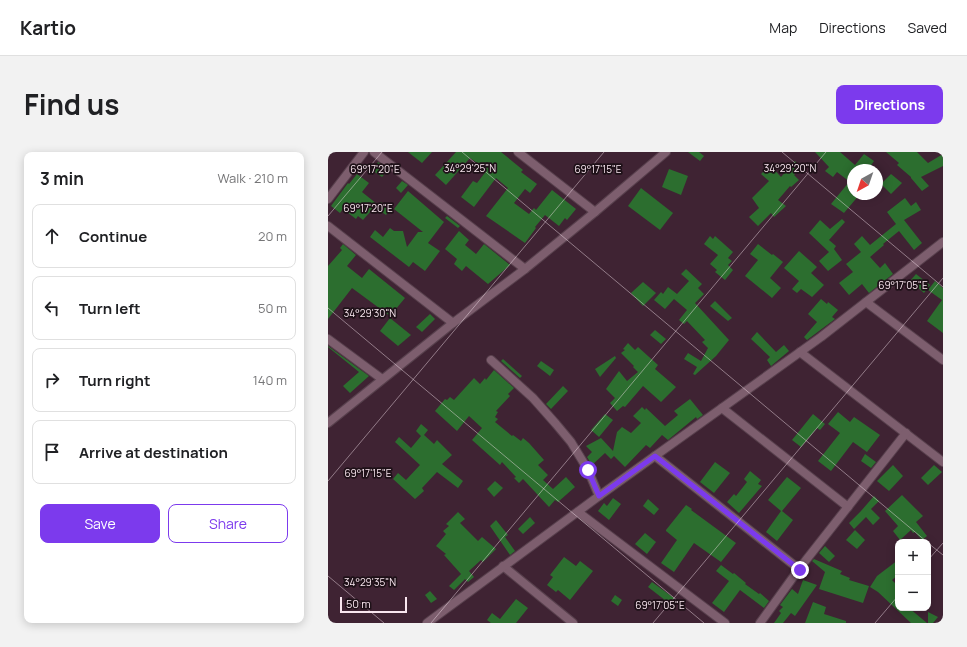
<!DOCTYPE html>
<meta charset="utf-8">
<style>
body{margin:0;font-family:Manrope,sans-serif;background:#f2f2f2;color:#202124}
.controls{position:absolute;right:12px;bottom:12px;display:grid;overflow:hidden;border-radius:8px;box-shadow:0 2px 10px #0003}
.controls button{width:36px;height:36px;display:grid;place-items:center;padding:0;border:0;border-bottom:1px solid #e0e0e0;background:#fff;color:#202124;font:20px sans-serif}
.compass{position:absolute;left:519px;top:12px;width:36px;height:36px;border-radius:50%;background:#fff;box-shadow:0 2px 10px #0003;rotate:220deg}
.scale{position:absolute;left:12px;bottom:10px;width:67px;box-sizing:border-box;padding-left:4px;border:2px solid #f9e6ef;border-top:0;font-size:11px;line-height:14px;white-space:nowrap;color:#f9e6ef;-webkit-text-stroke:3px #1e1118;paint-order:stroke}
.stop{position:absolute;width:12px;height:12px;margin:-9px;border:3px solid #7c3aed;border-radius:50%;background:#fff}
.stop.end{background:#7c3aed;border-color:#fff;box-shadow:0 1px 4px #0008}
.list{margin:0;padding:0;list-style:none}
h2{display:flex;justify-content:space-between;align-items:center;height:52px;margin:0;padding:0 16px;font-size:17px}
h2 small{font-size:13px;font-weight:400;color:#757577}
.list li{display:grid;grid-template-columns:26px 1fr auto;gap:12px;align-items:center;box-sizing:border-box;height:64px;margin:0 8px 8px;padding:0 8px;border:1px solid #e0e0e0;border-radius:8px}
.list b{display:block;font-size:15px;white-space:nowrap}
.list em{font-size:13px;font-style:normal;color:#757577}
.actions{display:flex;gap:8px;padding:12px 16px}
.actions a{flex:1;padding:9px 0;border:1px solid #7c3aed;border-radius:8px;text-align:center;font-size:14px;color:#7c3aed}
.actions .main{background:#7c3aed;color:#fff}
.icon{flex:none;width:22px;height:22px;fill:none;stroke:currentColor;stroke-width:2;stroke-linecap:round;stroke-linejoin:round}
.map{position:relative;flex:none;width:615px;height:471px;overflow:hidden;border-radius:8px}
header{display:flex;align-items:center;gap:24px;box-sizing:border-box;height:56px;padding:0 20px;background:#fff;border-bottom:1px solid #e0e0e0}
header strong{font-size:19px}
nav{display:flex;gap:22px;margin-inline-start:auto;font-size:14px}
.intro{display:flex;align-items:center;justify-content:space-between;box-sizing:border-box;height:96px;padding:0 24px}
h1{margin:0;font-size:28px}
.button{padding:10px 18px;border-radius:8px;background:#7c3aed;color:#fff;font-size:14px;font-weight:700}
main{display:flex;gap:24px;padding:0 24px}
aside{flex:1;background:#fff;border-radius:8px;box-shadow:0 2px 10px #0003}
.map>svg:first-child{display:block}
.building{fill:#2c6e2f}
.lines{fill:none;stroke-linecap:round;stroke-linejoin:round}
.street-casing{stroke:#58404d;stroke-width:10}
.street{stroke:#7d5e6e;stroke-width:8}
.route{stroke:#7c3aed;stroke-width:5}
.ticks{fill:none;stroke:#f9e6ef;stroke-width:1;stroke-opacity:0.45}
.ticks-label{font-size:10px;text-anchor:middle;fill:#f9e6ef;stroke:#1e1118;stroke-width:3.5;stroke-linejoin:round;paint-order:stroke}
</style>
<header>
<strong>Kartio</strong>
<nav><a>Map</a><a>Directions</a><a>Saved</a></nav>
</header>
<div class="intro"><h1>Find us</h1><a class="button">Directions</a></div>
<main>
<aside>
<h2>3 min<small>Walk · 210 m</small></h2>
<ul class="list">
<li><svg class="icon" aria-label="ahead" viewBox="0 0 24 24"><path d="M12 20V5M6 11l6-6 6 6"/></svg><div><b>Continue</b></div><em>20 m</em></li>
<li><svg class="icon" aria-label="left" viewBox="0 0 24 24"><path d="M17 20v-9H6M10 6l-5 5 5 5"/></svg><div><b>Turn left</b></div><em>50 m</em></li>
<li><svg class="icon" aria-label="right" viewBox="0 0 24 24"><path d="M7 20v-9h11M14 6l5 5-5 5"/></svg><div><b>Turn right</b></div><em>140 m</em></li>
<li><svg class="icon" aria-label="arrive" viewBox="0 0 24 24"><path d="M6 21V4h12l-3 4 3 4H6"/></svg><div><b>Arrive at destination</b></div></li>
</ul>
<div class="actions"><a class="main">Save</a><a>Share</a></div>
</aside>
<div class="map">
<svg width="615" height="471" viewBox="0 0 615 471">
<rect width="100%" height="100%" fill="#3f2333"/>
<g class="building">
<polygon points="80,0 104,0 94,11"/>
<polygon points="128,0 173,0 195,18 193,20 209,32 202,41 197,37 186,51 201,62 206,56 208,58 224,38 248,57 239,68 237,66 231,74 217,63 207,75 208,76 197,91 158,64 180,36 168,26 146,55 133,45 145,29 149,31 159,18 142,6 118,33 107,23"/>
<polygon points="360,0 371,0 376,4 372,9"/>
<polygon points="487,0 512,0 527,13 536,2 546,9 540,18 525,18 525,26 522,30 509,20 505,25 497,19 501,15"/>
<polygon points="558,0 589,0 600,11 615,2 615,14 593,25 601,34 594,39 583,26 583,25 569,13 571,11"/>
<polygon points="467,9 473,16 466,23 471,28 463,35 462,34 450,48 458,54 446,65 443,61 430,74 421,65 431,56 424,46 441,29 433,22 442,13 453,25"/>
<polygon points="50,10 60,18 54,25 44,18"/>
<polygon points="341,17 360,24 353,43 334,35"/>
<polygon points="29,22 41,31 34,40 49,52 35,68 30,64 28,67 15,57 12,61 3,54 20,31 21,32"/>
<polygon points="563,22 574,31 563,42 553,32"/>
<polygon points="74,29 80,33 73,41 68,36"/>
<polygon points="521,30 525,34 525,42 532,42 516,61 503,52"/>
<polygon points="313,36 345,61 332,78 300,54"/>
<polygon points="80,39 116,70 100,91 112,99 97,119 85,110 81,115 42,85 47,78 55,85 62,76 66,79 75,79 79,95 90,80 95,80 66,57"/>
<polygon points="577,46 583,54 588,50 593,58 576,68 594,91 586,98 571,79 555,92 556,93 542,105 552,116 557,111 565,122 541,141 534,132 521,143 511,131 525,120 518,112 533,100 526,92 534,84 542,93 568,72 559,60"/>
<polygon points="53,50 62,57 58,63 48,56"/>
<polygon points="119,64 132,74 130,76 117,66"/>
<polygon points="514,67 517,70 501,88 508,94 506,97 514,108 500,119 491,109 501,100 481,81 492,68 502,77"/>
<polygon points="131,79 141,88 137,93 148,102 156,92 182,113 160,132 138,114 134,119 126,112 129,107 117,97"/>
<polygon points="382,84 385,87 387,84 405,100 400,106 404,109 400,113 405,118 397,128 387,120 389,118 382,112 390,103 376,92"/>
<polygon points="15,92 28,103 19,114 34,126 41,117 77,146 62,164 24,136 0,167 0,114 14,98 12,96"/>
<polygon points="430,92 444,103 445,102 455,110 442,126 453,136 444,146 417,124 430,108 422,102"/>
<polygon points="471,99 489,115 483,121 496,133 484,145 473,137 469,141 464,137 471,129 456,116"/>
<polygon points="358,117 374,132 370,136 376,142 367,151 401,188 388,204 367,223 365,222 369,215 356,207 360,201 373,209 380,196 374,190 377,188 359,169 356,172 351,168 359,158 346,147 337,157 326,148 333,140 335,142 340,135 349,142 361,129 353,122"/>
<polygon points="588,122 602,133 596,141 582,129"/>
<polygon points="607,129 615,136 615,181 599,169 614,148 600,138"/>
<polygon points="315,130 328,141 315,154 303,141"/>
<polygon points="493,147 499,152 500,150 510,158 504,165 507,167 479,188 476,185 489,170 480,162"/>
<polygon points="387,149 404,166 400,169 382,154"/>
<polygon points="102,162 107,167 94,180 88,175"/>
<polygon points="62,166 83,183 70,194 52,179"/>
<polygon points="327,178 338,187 333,192 322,183"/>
<polygon points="429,180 448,200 456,193 461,199 443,214 439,208 442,205 423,187"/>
<polygon points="300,191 307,198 310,195 330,213 327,217 348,235 333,250 315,234 297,255 295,254 289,259 282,251 287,246 278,237 291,219 299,229 310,220 305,215 306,214 293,201 297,198 295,197"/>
<polygon points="0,194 41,224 22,241 15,234 31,220 0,195"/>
<polygon points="287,204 288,206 272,225 267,217"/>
<polygon points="175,207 194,224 192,226 173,209"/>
<polygon points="213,209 226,218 222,224 209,214"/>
<polygon points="166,218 186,236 180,242 182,244 168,259 170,260 167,265 170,267 167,270 184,284 185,283 193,289 195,286 201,291 216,308 210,313 220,323 215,328 225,337 238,325 247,335 230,350 227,348 221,355 195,327 191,331 186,326 188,325 174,310 172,313 144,288 154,276 141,264 129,279 107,259 117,247 119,248 122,245 126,248 146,226 152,232 157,226 158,228"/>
<polygon points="235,234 240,239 223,257 218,252"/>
<polygon points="362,247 375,263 369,267 368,265 340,288 334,283 322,296 318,293 297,315 286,304 283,307 277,301 264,313 259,305 264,300 258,294 273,286 285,299 289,280 294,275 303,281 313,271 305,264 314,255 317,258 318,256 337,274 350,263 346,259"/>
<polygon points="510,260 522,270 526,265 552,283 539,300 525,290 503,319 490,309 512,281 500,272"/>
<polygon points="277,262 285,268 271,285 263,278"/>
<polygon points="485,262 497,272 492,278 489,276 473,295 464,288"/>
<polygon points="93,272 100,278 96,283 106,292 109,288 124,303 114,312 135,329 130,336 109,320 94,336 96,339 87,347 65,327 70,321 78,328 92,313 67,290 71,285 83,296 93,284 88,279"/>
<polygon points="537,302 548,310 543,316 533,309"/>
<polygon points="387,310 402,321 386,341 372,330"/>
<polygon points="565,313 575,324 561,339 549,329"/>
<polygon points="606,313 614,320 600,333 593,326"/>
<polygon points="422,319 433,328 430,332 434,334 411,361 399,350 406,342 408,344 419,330 416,327"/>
<polygon points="459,325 473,336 454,359 465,368 449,389 438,380 453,359 440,348"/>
<polygon points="167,329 175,336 166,345 159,337"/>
<polygon points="574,343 595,364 588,370 599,384 594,388 587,380 585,381 583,378 572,388 565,379 570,374 557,359"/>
<polygon points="546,344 551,349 543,357 552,366 545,373 538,365 526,377 521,371 533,359"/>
<polygon points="285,346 293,352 281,368 270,359 276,351 279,354"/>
<polygon points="320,347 331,357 326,363 315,354"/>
<polygon points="358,353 364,357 363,358 408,391 393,410 366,391 346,420 333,411 349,388 338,379 338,378"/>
<polygon points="130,360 137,367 132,371 150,389 154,385 168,397 155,410 153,408 141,419 146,425 140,430 137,427 126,438 121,434 133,422 116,403 118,402 108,394 118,382 115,379 121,374 118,372"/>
<polygon points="202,365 207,371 195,382 190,377"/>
<polygon points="168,368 180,383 177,385 187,399 182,403 162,374"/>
<polygon points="527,378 537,388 529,397 518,388"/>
<polygon points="317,381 328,390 319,402 307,392"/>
<polygon points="497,394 507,404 501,410 491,401"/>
<polygon points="236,405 248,414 252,409 265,419 242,448 230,438 228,440 219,433 225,425 222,423"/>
<polygon points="486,407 514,419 512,422 522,426 521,428 541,434 535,451 491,437 497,420 484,409"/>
<polygon points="570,408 570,423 564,428 570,434 570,456 581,456 599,471 583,471 550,440 542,435 549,424"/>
<polygon points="393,413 405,422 406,421 418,431 417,432 431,442 432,441 441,449 436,456 412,438 396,460 384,451 401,429 388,419"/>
<polygon points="475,428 489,433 467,464 463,461 455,471 446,471 453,461 451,459 455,455 452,453 464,437 470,442"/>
<polygon points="324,430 346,446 342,452 320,435"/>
<polygon points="102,439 109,447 103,451 97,443"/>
<polygon points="287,443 294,448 290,454 283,449"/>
<polygon points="188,447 200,456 188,471 163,471 159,468 164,461 172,467"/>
<polygon points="485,450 498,455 496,462 518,469 518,471 477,471"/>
<polygon points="600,460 610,465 605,471 600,471"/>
</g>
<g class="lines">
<defs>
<g id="street">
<polyline points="46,0 197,117"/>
<polyline points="190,0 267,60"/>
<polyline points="0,47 36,0"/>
<polyline points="0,74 125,171"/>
<polyline points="538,150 615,208"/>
<polyline points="0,187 54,227"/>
<polyline points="472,200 615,310"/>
<polyline points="163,208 205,246 228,272 243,290 260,318 271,344"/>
<polyline points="394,256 520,355"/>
<polyline points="0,271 125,171 197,117 267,60 338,0"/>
<polyline points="327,304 471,417"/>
<polyline points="250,360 397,471"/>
<polyline points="175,414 245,471"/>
<polyline points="99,471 271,344 493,185 615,90"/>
<polyline points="432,471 471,417 578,281"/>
</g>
</defs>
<use href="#street" class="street-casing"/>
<use href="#street" class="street"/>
</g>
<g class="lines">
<polyline class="route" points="260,318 271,344 327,304 472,418"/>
</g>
<path class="ticks" d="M134,0L599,390M454,0L615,135M0,64L54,0M0,156L376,471M0,329L276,0M600,391L615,403M600,408L615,391M0,424L56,471M103,471L498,0M325,471L615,126M547,471L570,444"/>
<g class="ticks-label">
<text x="142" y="20">34°29'25"N</text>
<text x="462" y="20">34°29'20"N</text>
<text x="47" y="21">69°17'20"E</text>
<text x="270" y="21">69°17'15"E</text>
<text x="40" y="60">69°17'20"E</text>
<text x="575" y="137">69°17'05"E</text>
<text x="42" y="165">34°29'30"N</text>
<text x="40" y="325">69°17'15"E</text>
<text x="42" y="434">34°29'35"N</text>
<text x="332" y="457">69°17'05"E</text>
</g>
</svg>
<div class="controls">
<button>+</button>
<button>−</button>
</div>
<svg class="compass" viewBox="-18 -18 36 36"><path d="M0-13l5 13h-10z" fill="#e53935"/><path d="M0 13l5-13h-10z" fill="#757577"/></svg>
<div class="scale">50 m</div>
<div class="stop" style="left:260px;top:318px"></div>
<div class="stop end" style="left:472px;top:418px"></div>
</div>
</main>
